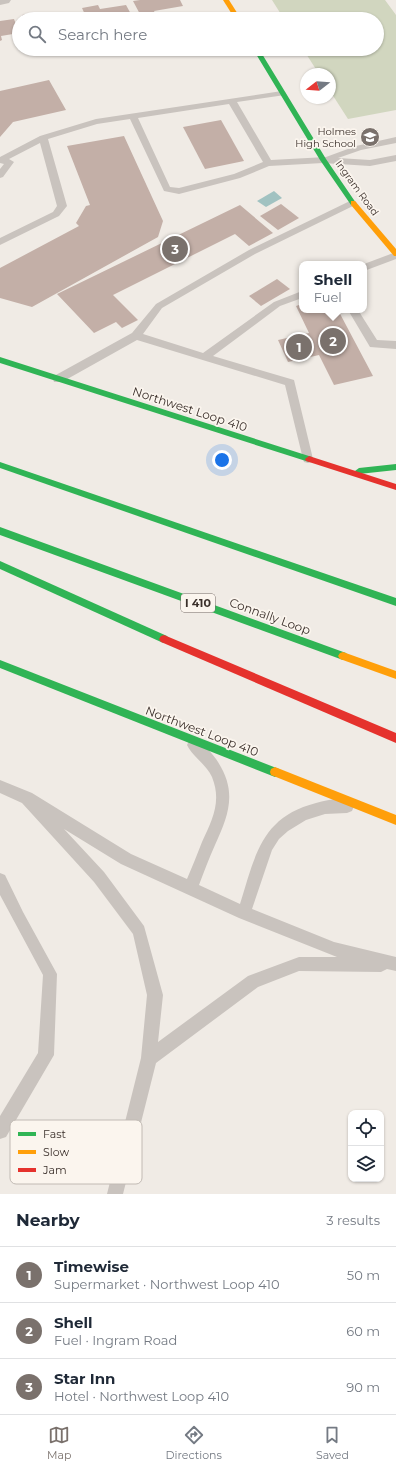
<!DOCTYPE html>
<meta charset="utf-8">
<style>
body{margin:0;font-family:Montserrat,sans-serif;background:#f2f2f3;color:#1f2937}
.controls{position:absolute;right:12px;bottom:12px;display:grid;overflow:hidden;border-radius:8px;box-shadow:0 1px 3px #0004}
.controls button{width:36px;height:36px;display:grid;place-items:center;padding:0;border:0;border-bottom:1px solid #e0e1e3;background:#fff;color:#1f2937;font:20px sans-serif}
.compass{position:absolute;left:300px;top:68px;width:36px;height:36px;border-radius:50%;background:#fff;box-shadow:0 1px 3px #0004;rotate:253deg}
.you{position:absolute;left:222px;top:460px;width:14px;height:14px;margin:-10px;border:3px solid #fff;border-radius:50%;background:#1a73e8;box-shadow:0 0 0 6px #1a73e833}
.badge{display:grid;place-items:center;width:26px;height:26px;border-radius:50%;background:#7a716c;color:#fff;font-size:13px;font-weight:700}
.pin{position:absolute;translate:-50% -50%;border:2px solid #fff;box-shadow:0 1px 4px #0006}
.popup{position:absolute;left:299px;top:261px;width:68px;height:52px;box-sizing:border-box;display:grid;place-content:center;border-radius:8px;background:#fff;filter:drop-shadow(0 1px 3px #0005);font-size:13px;white-space:nowrap;color:#747a83}
.popup b{font-size:15px;color:#1f2937}
.popup::after{content:'';position:absolute;left:50%;top:100%;margin-left:-8px;border:8px solid transparent;border-top-color:#fff}
.list{margin:0;padding:0;list-style:none}
h2{display:flex;justify-content:space-between;align-items:center;height:52px;margin:0;padding:0 16px;font-size:17px}
h2 small{font-size:13px;font-weight:400;color:#747a83}
.list li{display:grid;grid-template-columns:26px 1fr auto;gap:12px;align-items:center;box-sizing:border-box;height:56px;padding:0 16px;border-top:1px solid #e0e1e3}
.list b{display:block;font-size:15px;white-space:nowrap}
.list p{margin:0;font-size:13px;white-space:nowrap;color:#747a83}
.list em{font-size:13px;font-style:normal;color:#747a83}
.icon{flex:none;width:22px;height:22px;fill:none;stroke:currentColor;stroke-width:2;stroke-linecap:round;stroke-linejoin:round}
.map{position:relative;flex:none;width:396px;height:1194px;overflow:hidden}
.search{position:absolute;background:#fff;box-shadow:0 1px 3px #0004;left:12px;right:12px;top:12px;height:44px;display:flex;align-items:center;gap:10px;box-sizing:border-box;padding:0 14px;border-radius:22px;color:#747a83;font-size:15px}
.sheet{height:220px;background:#fff}
nav{display:flex;justify-content:space-around;align-items:center;box-sizing:border-box;height:56px;border-top:1px solid #e0e1e3;background:#fff;font-size:11px;color:#747a83}
nav a{display:grid;justify-items:center;gap:2px}
nav .on{color:#7a716c}
.map>svg:first-child{display:block}
.green{fill:#d1d6bf}
.water{fill:#a1c2c1}
.building{fill:#c3afa7}
.lines{fill:none;stroke-linecap:round;stroke-linejoin:round}
.lane{fill:#c9c3be;fill-rule:evenodd}
.street{fill:#c9c3be;fill-rule:evenodd}
.fast{fill:#30b455;fill-rule:evenodd}
.slow{fill:#ff9f0a;fill-rule:evenodd}
.jam{fill:#e5322d;fill-rule:evenodd}
.labels{text-anchor:middle;dominant-baseline:central;stroke-width:3.5;stroke-linejoin:round;paint-order:stroke}
.far-poi-label{font-size:10px;fill:#3b302b;stroke:#fbf5ee;text-anchor:end}
.far-street-label{font-size:10px;fill:#3b302b;stroke:#fbf5ee}
.shield{fill:#fbf5ee;stroke:#756b66;stroke-width:1}
.shield-label{font-size:11px;font-weight:bold;fill:#3b302b}
.street-label{font-size:12px;fill:#3b302b;stroke:#fbf5ee}
.key{fill:#fbf5ee;stroke:#c1bab4;stroke-width:1}
.key-label{font-size:11px;fill:#3b302b}
</style>
<div class="map">
<svg width="396" height="1194" viewBox="0 0 396 1194">
<rect width="100%" height="100%" fill="#f0ebe5"/>
<polygon class="green" points="272,0 385,0 396,15 396,110 348,119 330,91 330,74 319,74 303,49 377,49 377,19 284,19"/>
<polygon class="water" points="274,191 282,198 266,207 257,201"/>
<g class="building">
<polygon points="140,0 180,0 183,6 154,11 156,15 142,18 133,1"/>
<polygon points="98,5 100,9 126,5 132,16 115,19 87,19 82,8"/>
<polygon points="39,12 41,18 65,14 67,19 24,19 22,15"/>
<polygon points="14,19 19,33 1,36 2,40 0,41 0,21"/>
<polygon points="49,80 66,110 13,122 0,137 0,91"/>
<polygon points="221,120 244,161 205,169 183,127"/>
<polygon points="124,136 163,221 158,237 32,307 0,298 0,268 79,226 76,223 86,206 90,205 67,146"/>
<polygon points="281,204 299,218 278,230 260,216"/>
<polygon points="240,205 273,233 249,246 235,234 113,295 138,320 122,328 116,322 94,333 57,294"/>
<polygon points="277,279 290,289 261,306 249,296"/>
<polygon points="302,304 302,310 338,310 373,376 334,385 319,355 288,362 278,340 309,333 296,306"/>
</g>
<g class="lines">
<g class="lane">
<path d="M282,91L286,93L285,95L237,102L271,160L326,157L356,146L396,137V143L361,150L338,158L370,160L396,155V161L370,166L323,163L269,166L240,178L179,194L164,191L130,119L97,124L48,139L67,206L59,216L0,245V238L53,212L57,206L40,143L9,159L14,162L3,177L0,178V169L4,164L0,163V157L40,136L96,119ZM229,104L263,162L234,174L179,188L170,187L138,118Z"/>
<polygon points="352,200 355,201 357,203 355,205 255,254 162,308 143,334 203,353 274,302 302,291 302,298 280,306 213,356 294,380 313,459 312,462 308,463 304,462 303,459 285,385 137,340 62,382 54,382 53,379 54,376 132,333 156,304 249,250"/>
<polygon points="396,252 396,259 364,271 364,264"/>
<polygon points="348,310 358,310 377,340 396,341 396,349 370,347"/>
<path d="M194,739C203,742 210,751 216,759C238,791 229,814 215,845C209,858 204,872 199,885L240,904C255,856 261,817 316,803C327,800 341,797 352,801L354,806L352,811L347,813L325,814L306,820L288,831L279,839L272,850L252,909L334,942L396,957V971L387,969L381,972L299,971L258,987L156,1063L123,1194H107L141,1058L147,995L133,934L94,882L22,803L0,793V780L32,793L131,854L187,879C192,867 197,855 202,842C212,820 222,802 212,777C206,764 193,757 187,745L189,741ZM64,829L121,864L239,918L337,957H299L248,976L158,1042L163,995L144,926L104,872Z"/>
<polygon points="0,873 5,875 23,912 57,974 54,1055 6,1137 0,1139 0,1116 38,1053 43,975 0,895"/>
</g>
<polygon class="street" points="0,0 11,0 9,3 0,5"/>
<g class="fast">
<polygon points="253,49 259,49 326,159 356,203 355,205 351,205 320,160"/>
<polygon points="0,357 312,457 313,459 309,462 0,363"/>
<polygon points="0,462 396,598 396,606 0,468"/>
<polygon points="396,464 396,470 359,474 355,471 359,468"/>
<polygon points="0,527 346,653 348,656 346,659 343,660 0,535"/>
<polygon points="0,561 167,636 169,639 167,642 164,643 161,642 0,569"/>
<polygon points="0,660 279,769 280,772 279,775 275,777 0,668"/>
</g>
<g class="slow">
<polygon points="223,0 229,0 241,19 235,19"/>
<polygon points="351,201 355,201 396,249 396,256 394,256 351,205"/>
<polygon points="343,652 396,671 396,679 340,659 338,656 340,653"/>
<polygon points="275,767 396,815 396,825 271,775 270,772 271,769"/>
</g>
<g class="jam">
<polygon points="309,456 396,484 396,490 306,461 305,459"/>
<polygon points="164,635 396,733 396,743 161,642 159,639 161,636"/>
</g>
</g>
<defs>
<symbol id="school-disc" viewBox="-11 -11 22 22"><circle r="9.5" fill="#7a716c" stroke="#fbf5ee"/><path d="M0-5L7-2L0 1L-7-2ZM-4 1L0 2.5L4 1V4Q0 6-4 4Z" fill="#fff"/></symbol>
</defs>
<g fill-rule="evenodd">
<use href="#school-disc" x="359" y="126" width="22" height="22"/>
</g>
<g class="labels">
<g class="far-poi-label">
<text x="356" y="131">Holmes<tspan x="356" dy="12">High School</tspan></text>
</g>
<g class="far-street-label">
<text transform="translate(357 188) rotate(54)">Ingram Road</text>
</g>
<rect class="shield" x="181" y="594" width="34" height="18" rx="3"/>
<g class="shield-label">
<text x="198" y="603">I 410</text>
</g>
<g class="street-label">
<text transform="translate(190 409) rotate(18)">Northwest Loop 410</text>
<text transform="translate(270 616) rotate(20)">Connally Loop</text>
<text transform="translate(202 731) rotate(21)">Northwest Loop 410</text>
</g>
</g>
<rect x="10" y="1120" width="132" height="64" rx="6" class="key"/>
<rect x="18" y="1132" width="18" height="4" fill="#30b455"/>
<rect x="18" y="1150" width="18" height="4" fill="#ff9f0a"/>
<rect x="18" y="1168" width="18" height="4" fill="#e5322d"/>
<g class="key-label">
<text x="43" y="1138">Fast</text>
<text x="43" y="1156">Slow</text>
<text x="43" y="1174">Jam</text>
</g>
</svg>
<div class="controls">
<button><svg class="icon" aria-label="locate" viewBox="0 0 24 24"><circle cx="12" cy="12" r="6"/><path d="M12 2v4M12 18v4M2 12h4M18 12h4"/></svg></button>
<button><svg class="icon" aria-label="layers" viewBox="0 0 24 24"><path d="M12 4l9 5-9 5-9-5zM3 14l9 5 9-5"/></svg></button>
</div>
<svg class="compass" viewBox="-18 -18 36 36"><path d="M0-13l5 13h-10z" fill="#e53935"/><path d="M0 13l5-13h-10z" fill="#747a83"/></svg>
<div class="you"></div>
<div class="pin badge" style="left:299px;top:347px">1</div>
<div class="pin badge" style="left:333px;top:341px">2</div>
<div class="popup"><b>Shell</b>Fuel</div>
<div class="pin badge" style="left:175px;top:249px">3</div>
<div class="search"><svg class="icon" aria-label="search" viewBox="0 0 24 24"><circle cx="10" cy="10" r="6"/><path d="M15 15l6 6"/></svg>Search here</div>
</div>
<section class="sheet">
<h2>Nearby<small>3 results</small></h2>
<ul class="list">
<li><span class="badge">1</span><div><b>Timewise</b><p>Supermarket · Northwest Loop 410</p></div><em>50 m</em></li>
<li><span class="badge">2</span><div><b>Shell</b><p>Fuel · Ingram Road</p></div><em>60 m</em></li>
<li><span class="badge">3</span><div><b>Star Inn</b><p>Hotel · Northwest Loop 410</p></div><em>90 m</em></li>
</ul>
</section>
<nav>
<a class="on"><svg class="icon" aria-label="map" viewBox="0 0 24 24"><path d="M3 6l6-2 6 2 6-2v14l-6 2-6-2-6 2zM9 4v14M15 6v14"/></svg>Map</a>
<a><svg class="icon" aria-label="directions" viewBox="0 0 24 24"><path d="M12 3l9 9-9 9-9-9zM9 14v-3h6M13 9l2 2-2 2"/></svg>Directions</a>
<a><svg class="icon" aria-label="saved" viewBox="0 0 24 24"><path d="M7 4h10v16l-5-4-5 4z"/></svg>Saved</a>
</nav>
